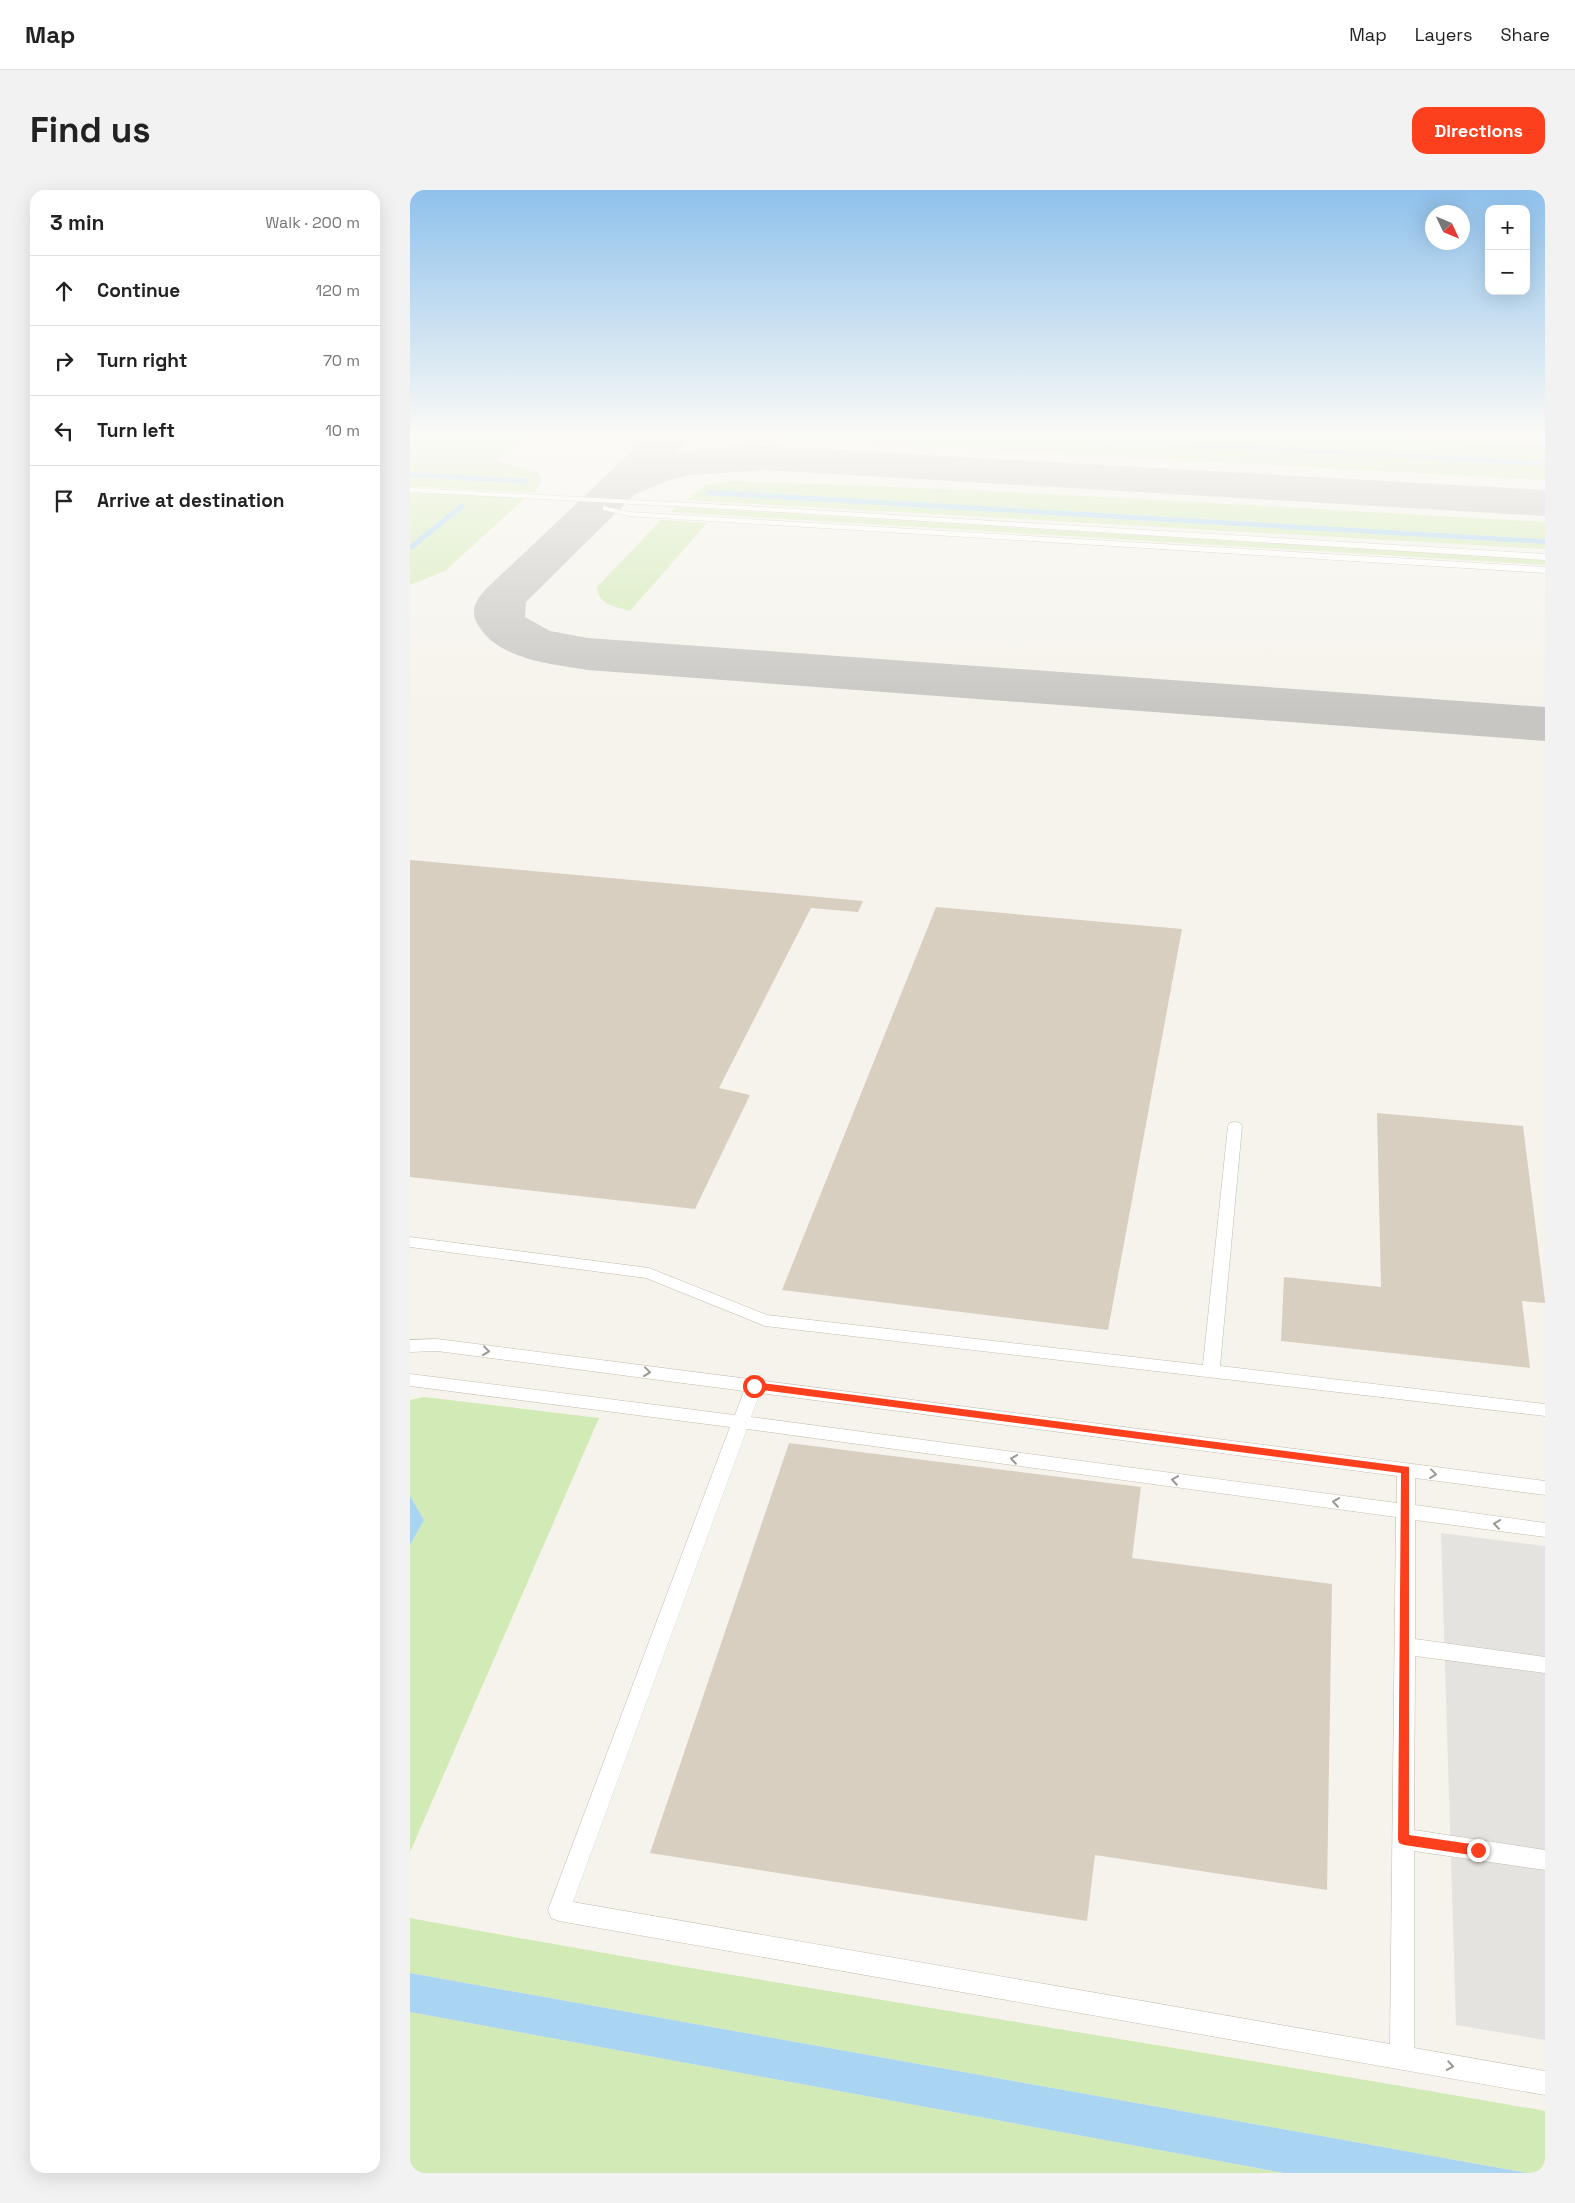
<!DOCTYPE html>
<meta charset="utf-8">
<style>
body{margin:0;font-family:"Space Grotesk",sans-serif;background:#f2f2f2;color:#222}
.controls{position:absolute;right:15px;top:15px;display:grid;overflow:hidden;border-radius:10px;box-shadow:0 5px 20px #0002}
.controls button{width:45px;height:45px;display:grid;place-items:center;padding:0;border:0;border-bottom:1px solid #e0e0e0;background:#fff;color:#222;font:25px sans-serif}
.compass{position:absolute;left:1015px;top:15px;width:45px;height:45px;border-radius:50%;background:#fff;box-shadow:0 5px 20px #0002;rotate:134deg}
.stop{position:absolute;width:15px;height:15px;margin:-11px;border:4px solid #fc3f1d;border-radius:50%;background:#fff}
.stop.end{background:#fc3f1d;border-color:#fff;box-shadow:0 1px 5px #0008}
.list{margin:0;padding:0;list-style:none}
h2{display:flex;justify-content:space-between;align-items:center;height:65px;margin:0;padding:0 20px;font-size:21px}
h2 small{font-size:16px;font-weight:400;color:#767676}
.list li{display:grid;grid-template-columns:32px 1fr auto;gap:15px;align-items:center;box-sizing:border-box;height:70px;padding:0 20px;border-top:1px solid #e0e0e0}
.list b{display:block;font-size:19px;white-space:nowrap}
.list em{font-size:16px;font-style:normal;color:#767676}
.icon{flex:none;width:28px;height:28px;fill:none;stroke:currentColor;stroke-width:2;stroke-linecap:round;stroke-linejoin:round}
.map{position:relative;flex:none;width:1135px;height:1983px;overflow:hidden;border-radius:15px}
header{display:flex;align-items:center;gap:30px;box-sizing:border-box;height:70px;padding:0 25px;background:#fff;border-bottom:1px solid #e0e0e0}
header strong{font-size:24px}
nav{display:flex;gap:28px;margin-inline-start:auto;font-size:18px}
.intro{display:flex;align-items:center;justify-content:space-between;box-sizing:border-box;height:120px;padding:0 30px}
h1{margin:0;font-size:35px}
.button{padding:12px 22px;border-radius:15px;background:#fc3f1d;color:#fff;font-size:18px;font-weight:700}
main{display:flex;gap:30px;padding:0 30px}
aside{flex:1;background:#fff;border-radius:15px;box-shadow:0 5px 20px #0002}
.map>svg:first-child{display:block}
.green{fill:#d2eab5}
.parking{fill:#e5e3e0}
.water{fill:#a9d4f2}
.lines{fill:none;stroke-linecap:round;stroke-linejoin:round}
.stream{stroke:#a9d4f2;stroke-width:5}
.taxiway{fill:#c8c6c3;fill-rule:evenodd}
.building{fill:#d8cfc1}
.service-casing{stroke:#c2bbae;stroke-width:1}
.service{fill:#fff;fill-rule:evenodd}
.oneway{stroke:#9c9892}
.route{fill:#fc3f1d}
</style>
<header>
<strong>Map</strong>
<nav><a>Map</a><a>Layers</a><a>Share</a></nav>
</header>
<div class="intro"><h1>Find us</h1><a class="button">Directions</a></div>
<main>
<aside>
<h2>3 min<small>Walk · 200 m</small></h2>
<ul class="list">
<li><svg class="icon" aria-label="ahead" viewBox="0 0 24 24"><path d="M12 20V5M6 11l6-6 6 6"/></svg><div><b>Continue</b></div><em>120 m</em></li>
<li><svg class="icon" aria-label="right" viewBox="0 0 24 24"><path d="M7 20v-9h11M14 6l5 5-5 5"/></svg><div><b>Turn right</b></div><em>70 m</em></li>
<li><svg class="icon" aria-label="left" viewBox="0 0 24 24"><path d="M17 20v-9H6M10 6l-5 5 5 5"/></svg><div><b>Turn left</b></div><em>10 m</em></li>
<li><svg class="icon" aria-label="arrive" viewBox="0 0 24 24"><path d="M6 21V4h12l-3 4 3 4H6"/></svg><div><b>Arrive at destination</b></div></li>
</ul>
</aside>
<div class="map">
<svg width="1135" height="1983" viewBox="0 0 1135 1983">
<rect width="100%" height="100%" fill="#f6f3ec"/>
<g class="green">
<polygon points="0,244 121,244 85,270 129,283 132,291 124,303 0,296 0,287 115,294 120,290 0,282"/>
<polygon points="359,244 955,244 1135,256 1135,290 387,249"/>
<path d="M320,291C592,299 863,317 1135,332V349L299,300L295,305L1135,354V359L277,310L295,295Z"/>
<polygon points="0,301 115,308 35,381 0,395"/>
<polygon points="266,317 1135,370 1135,375 261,322"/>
<path d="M251,330L297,333L220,421C206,417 187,414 187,397Z"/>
<polygon points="14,1207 189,1228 0,1662 0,1355 14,1330 0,1306 0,1210"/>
<path d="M0,1728C377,1798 757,1854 1135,1921V1983H1118L0,1783Z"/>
<polygon points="0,1822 874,1983 0,1983"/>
</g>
<polygon class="parking" points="1031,1343 1135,1356 1135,1850 1046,1835"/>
<g class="water">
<polygon points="537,244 616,244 1135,271 1135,276"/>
<polygon points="0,282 121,289 115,294 0,287"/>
<polygon points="299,300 1135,349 1135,354 295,305"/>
<polygon points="0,1306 14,1330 0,1355"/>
<polygon points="0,1783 1118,1983 874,1983 0,1822"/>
</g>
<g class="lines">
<polyline class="stream" points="0,358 52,316"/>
<path class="taxiway" d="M240,244H283L266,263L299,258L356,256L1135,300V326L356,280L280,285L259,290L224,305L116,412L115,427L140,441L178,448L1135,517V551L178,480C141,474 89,470 68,435C64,428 62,421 66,413C68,408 73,402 77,398Z"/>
</g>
<g class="building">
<polygon points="0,670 453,711 448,722 401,718 309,898 340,905 285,1019 0,987"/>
<polygon points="526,717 772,739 698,1140 372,1100"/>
<polygon points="967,923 1113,936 1135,1111 1135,1113 1112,1111 1120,1178 871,1151 874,1087 971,1097"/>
<polygon points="379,1253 731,1297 722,1368 922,1394 917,1700 685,1665 677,1731 240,1663"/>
</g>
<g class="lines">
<defs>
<g id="service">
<polygon points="0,298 335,316 1135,364 1135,370 335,320 0,302"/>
<polygon points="193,316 219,322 1135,377 1135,383 219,326 193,320"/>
<polygon points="825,932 830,933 832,936 810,1176 1135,1214 1135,1226 355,1136 236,1088 0,1057 0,1047 239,1078 357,1125 793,1175 818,936 820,933"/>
<path d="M27,1149L1135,1291V1305L1005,1288V1315L1135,1333V1347L1005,1330V1449L1135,1467V1483L1005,1466L1004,1640L1135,1660V1680L1004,1661V1858L1135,1881V1905L149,1731L141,1728L138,1720L320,1237L0,1196V1184L325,1225L334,1201L27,1161L0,1162V1150ZM350,1203L987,1286V1313L341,1227ZM337,1239L986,1327L980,1854L163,1712Z"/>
</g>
</defs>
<use href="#service" class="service-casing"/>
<use href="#service" class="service"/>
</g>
<defs><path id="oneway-chevron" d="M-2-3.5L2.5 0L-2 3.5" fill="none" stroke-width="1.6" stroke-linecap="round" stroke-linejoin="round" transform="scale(1.25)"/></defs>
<g class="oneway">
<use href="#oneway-chevron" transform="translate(76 1161) rotate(7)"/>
<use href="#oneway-chevron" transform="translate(237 1182) rotate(7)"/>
<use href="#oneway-chevron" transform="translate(604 1269) rotate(-172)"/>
<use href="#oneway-chevron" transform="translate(1023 1284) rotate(7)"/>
<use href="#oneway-chevron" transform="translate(765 1290) rotate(-172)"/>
<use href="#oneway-chevron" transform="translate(926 1312) rotate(-172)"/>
<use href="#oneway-chevron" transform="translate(1087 1334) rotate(-172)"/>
<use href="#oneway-chevron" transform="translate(1040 1876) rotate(10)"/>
</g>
<linearGradient id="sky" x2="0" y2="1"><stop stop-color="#8fc1ec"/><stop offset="0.47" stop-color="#fbfaf6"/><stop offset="1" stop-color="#fbfaf6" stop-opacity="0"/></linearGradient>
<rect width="1135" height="522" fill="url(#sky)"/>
<polygon class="route" points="344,1192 999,1277 999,1645 1068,1655 1072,1656 1074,1660 1072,1664 1068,1666 994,1655 989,1653 988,1649 991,1283 344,1199 339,1196"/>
</svg>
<div class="controls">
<button>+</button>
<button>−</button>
</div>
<svg class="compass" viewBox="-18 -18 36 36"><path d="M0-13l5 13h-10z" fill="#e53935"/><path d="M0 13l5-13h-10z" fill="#767676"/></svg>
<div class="stop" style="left:344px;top:1196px"></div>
<div class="stop end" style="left:1068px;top:1660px"></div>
</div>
</main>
